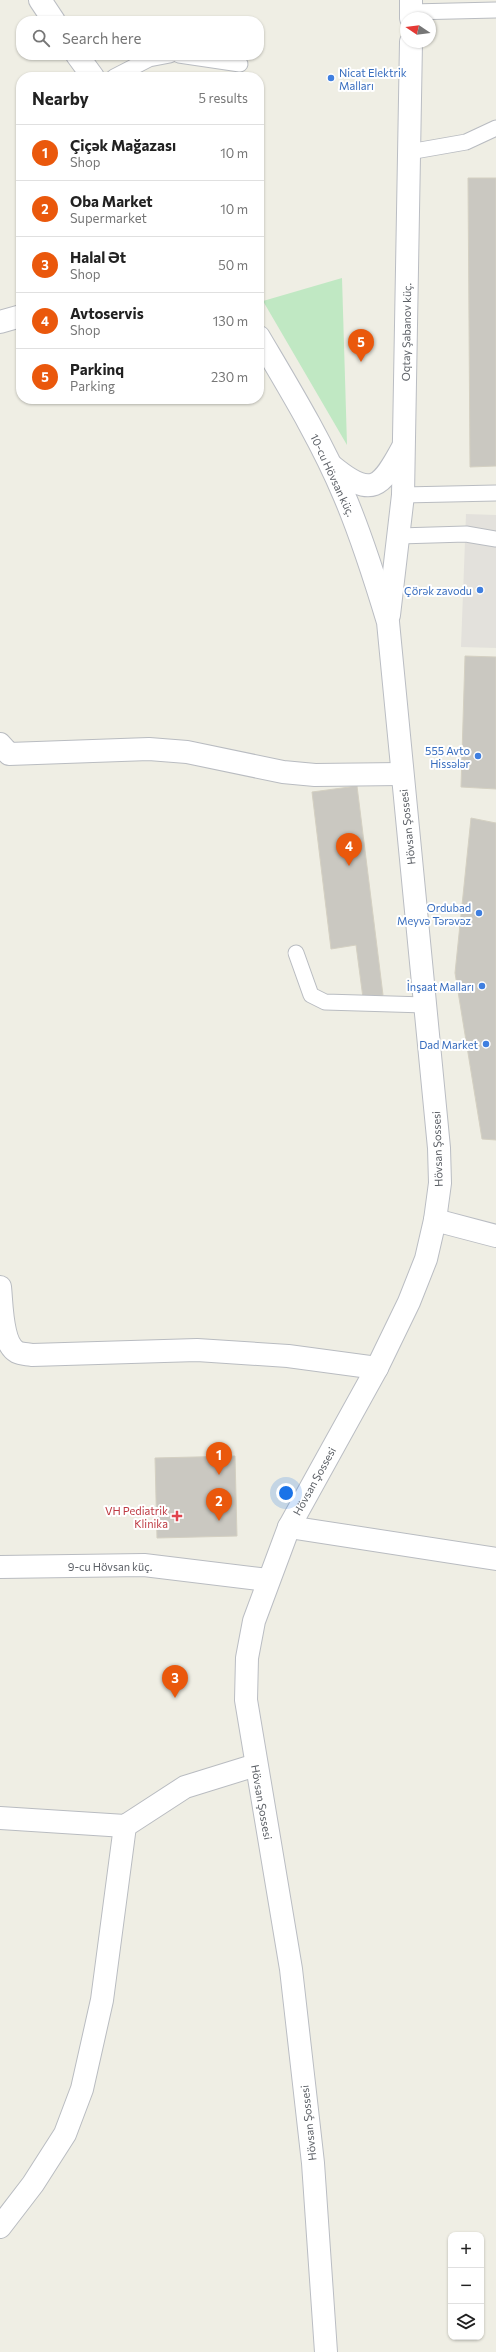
<!DOCTYPE html>
<meta charset="utf-8">
<style>
body{margin:0;font-family:Commissioner,sans-serif;background:#f6f6f6;color:#222}
.controls{position:absolute;right:12px;bottom:12px;display:grid;overflow:hidden;border-radius:8px;box-shadow:0 1px 3px #0004}
.controls button{width:36px;height:36px;display:grid;place-items:center;padding:0;border:0;border-bottom:1px solid #e0e0e0;background:#fff;color:#222;font:20px sans-serif}
.compass{position:absolute;left:400px;top:12px;width:36px;height:36px;border-radius:50%;background:#fff;box-shadow:0 1px 3px #0004;rotate:283deg}
.you{position:absolute;left:286px;top:1493px;width:14px;height:14px;margin:-10px;border:3px solid #fff;border-radius:50%;background:#1a73e8;box-shadow:0 0 0 6px #1a73e833}
.badge{display:grid;place-items:center;width:26px;height:26px;border-radius:50%;background:#ea580c;color:#fff;font-size:13px;font-weight:700}
.pin{position:absolute;translate:-50% -33px;filter:drop-shadow(0 1px 2px #0008)}
.pin::after{content:'';position:absolute;top:21px;width:14px;height:12px;background:inherit;clip-path:polygon(0 0,100% 0,50% 100%)}
.list{margin:0;padding:0;list-style:none}
h2{display:flex;justify-content:space-between;align-items:center;height:52px;margin:0;padding:0 16px;font-size:17px}
h2 small{font-size:13px;font-weight:400;color:#767676}
.list li{display:grid;grid-template-columns:26px 1fr auto;gap:12px;align-items:center;box-sizing:border-box;height:56px;padding:0 16px;border-top:1px solid #e0e0e0}
.list b{display:block;font-size:15px;white-space:nowrap}
.list p{margin:0;font-size:13px;white-space:nowrap;color:#767676}
.list em{font-size:13px;font-style:normal;color:#767676}
.icon{flex:none;width:22px;height:22px;fill:none;stroke:currentColor;stroke-width:2;stroke-linecap:round;stroke-linejoin:round}
.map{position:relative;flex:none;width:496px;height:2352px;overflow:hidden}
.search{position:absolute;background:#fff;box-shadow:0 1px 3px #0004;left:16px;top:16px;width:248px;height:44px;display:flex;align-items:center;gap:10px;box-sizing:border-box;padding:0 14px;border-radius:16px;color:#767676;font-size:15px}
.panel{position:absolute;background:#fff;box-shadow:0 1px 3px #0004;left:16px;top:72px;width:248px;height:332px;border-radius:16px}
.map>svg:first-child{display:block}
.industrial{fill:#e3e1dc}
.green{fill:#c0e8c3}
.building{fill:#cac8c1;stroke:#d4d0c2}
.lines{fill:none;stroke-linecap:round;stroke-linejoin:round}
.lane-casing{stroke:#b9bcc1;stroke-width:17}
.street-casing{stroke:#b9bcc1;stroke-width:24}
.secondary-casing{stroke:#babdc3;stroke-width:24}
.lane{stroke:#fff;stroke-width:15}
.street{stroke:#fff;stroke-width:22}
.secondary{stroke:#fff;stroke-width:22}
.shop-dot{fill:#3f7fe0;stroke:#fff;stroke-width:1.5}
.health-dot{fill:#e0444e;stroke:#fff;stroke-width:1.5}
.labels{text-anchor:middle;dominant-baseline:central;stroke-width:4;stroke-linejoin:round;paint-order:stroke}
.shop-label{font-size:11px;fill:#366cbe;stroke:#fff;text-anchor:end}
.street-label{font-size:11px;fill:#5c6066;stroke:#fff}
.health-label{font-size:11px;fill:#be3a42;stroke:#fff;text-anchor:end}
</style>
<div class="map">
<svg width="496" height="2352" viewBox="0 0 496 2352">
<rect width="100%" height="100%" fill="#efeee4"/>
<polygon class="industrial" points="466,514 496,515 496,648 461,647"/>
<polygon class="green" points="342,278 347,445 263,301"/>
<g class="building">
<polygon points="468,178 496,178 496,466 470,467"/>
<polygon points="465,656 496,657 496,789 461,787"/>
<polygon points="357,786 383,995 363,998 356,945 331,949 312,792"/>
<polygon points="471,818 496,823 496,1140 482,1139 455,973"/>
<polygon points="235,1456 237,1536 157,1538 155,1458"/>
</g>
<g class="lines">
<defs>
<g id="lane">
<polyline points="411,12 496,10"/>
<polyline points="179,55 240,64"/>
<polyline points="114,77 149,59 170,55"/>
<polyline points="409,152 466,142 496,128"/>
<polyline points="403,495 496,493"/>
<polyline points="399,536 466,534 496,539"/>
<polyline points="296,953 311,995 325,1002 425,1005"/>
</g>
<g id="street">
<polyline points="0,322 21,316"/>
<polyline points="0,744 9,754 149,749 187,752 283,772 315,775 401,774"/>
<path d="M0,1287C2,1304 1,1343 17,1352C21,1354 27,1354 32,1355L197,1350L288,1356L377,1368"/>
<polyline points="289,1527 496,1559"/>
<polyline points="0,1567 144,1565 268,1580"/>
<polyline points="0,1818 125,1826 185,1787 256,1765"/>
<polyline points="0,2227 33,2184 65,2134 82,2089 102,2000 125,1826"/>
</g>
<g id="secondary">
<polyline points="40,0 54,21"/>
<polyline points="411,18 411,0"/>
<polyline points="77,55 93,77"/>
<path d="M259,337C289,388 321,440 344,495C362,537 375,579 388,622L439,1148L440,1183L435,1220L426,1259L409,1302L377,1368L289,1527L254,1621L247,1658L246,1700L291,1969L313,2163L326,2352"/>
<path d="M332,466C372,499 381,488 403,447"/>
<polyline points="389,615 403,495 411,42"/>
<polyline points="435,1220 496,1236"/>
</g>
</defs>
<use href="#lane" class="lane-casing"/>
<use href="#street" class="street-casing"/>
<use href="#secondary" class="secondary-casing"/>
<use href="#lane" class="lane"/>
<use href="#street" class="street"/>
<use href="#secondary" class="secondary"/>
</g>
<g class="shop-dot">
<circle cx="331" cy="78" r="4"/>
<circle cx="480" cy="590" r="4"/>
<circle cx="478" cy="756" r="4"/>
<circle cx="479" cy="913" r="4"/>
<circle cx="482" cy="986" r="4"/>
<circle cx="486" cy="1044" r="4"/>
</g>
<path class="health-dot" d="M175 1510h4v4h4v4h-4v4h-4v-4h-4v-4h4z"/>
<g class="labels">
<g class="shop-label">
<text x="339" y="72" text-anchor="start">Nicat Elektrik<tspan x="339" dy="13">Malları</tspan></text>
<text x="472" y="590">Çörək zavodu</text>
<text x="470" y="750">555 Avto<tspan x="470" dy="13">Hissələr</tspan></text>
<text x="471" y="907">Ordubad<tspan x="471" dy="13">Meyvə Tərəvəz</tspan></text>
<text x="474" y="986">İnşaat Malları</text>
<text x="478" y="1044">Dad Market</text>
</g>
<g class="street-label">
<text transform="translate(406 332) rotate(-89)">Oqtay Şabanov küç.</text>
<text transform="translate(333 475) rotate(65)">10-cu Hövsan küç.</text>
<text transform="translate(407 827) rotate(-96)">Hövsan Şossesi</text>
<text transform="translate(437 1149) rotate(-92)">Hövsan Şossesi</text>
<text transform="translate(314 1481) rotate(-61)">Hövsan Şossesi</text>
<text x="110" y="1566">9-cu Hövsan küç.</text>
<text transform="translate(262 1802) rotate(80)">Hövsan Şossesi</text>
<text transform="translate(308 2123) rotate(-96)">Hövsan Şossesi</text>
</g>
<g class="health-label">
<text x="168" y="1510">VH Pediatrik<tspan x="168" dy="13">Klinika</tspan></text>
</g>
</g>
</svg>
<div class="controls">
<button>+</button>
<button>−</button>
<button><svg class="icon" aria-label="layers" viewBox="0 0 24 24"><path d="M12 4l9 5-9 5-9-5zM3 14l9 5 9-5"/></svg></button>
</div>
<svg class="compass" viewBox="-18 -18 36 36"><path d="M0-13l5 13h-10z" fill="#e53935"/><path d="M0 13l5-13h-10z" fill="#767676"/></svg>
<div class="you"></div>
<div class="pin badge" style="left:219px;top:1475px">1</div>
<div class="pin badge" style="left:219px;top:1521px">2</div>
<div class="pin badge" style="left:175px;top:1698px">3</div>
<div class="pin badge" style="left:349px;top:866px">4</div>
<div class="pin badge" style="left:361px;top:362px">5</div>
<div class="search"><svg class="icon" aria-label="search" viewBox="0 0 24 24"><circle cx="10" cy="10" r="6"/><path d="M15 15l6 6"/></svg>Search here</div>
<section class="panel">
<h2>Nearby<small>5 results</small></h2>
<ul class="list">
<li><span class="badge">1</span><div><b>Çiçək Mağazası</b><p>Shop</p></div><em>10 m</em></li>
<li><span class="badge">2</span><div><b>Oba Market</b><p>Supermarket</p></div><em>10 m</em></li>
<li><span class="badge">3</span><div><b>Halal Ət</b><p>Shop</p></div><em>50 m</em></li>
<li><span class="badge">4</span><div><b>Avtoservis</b><p>Shop</p></div><em>130 m</em></li>
<li><span class="badge">5</span><div><b>Parkinq</b><p>Parking</p></div><em>230 m</em></li>
</ul>
</section>
</div>
